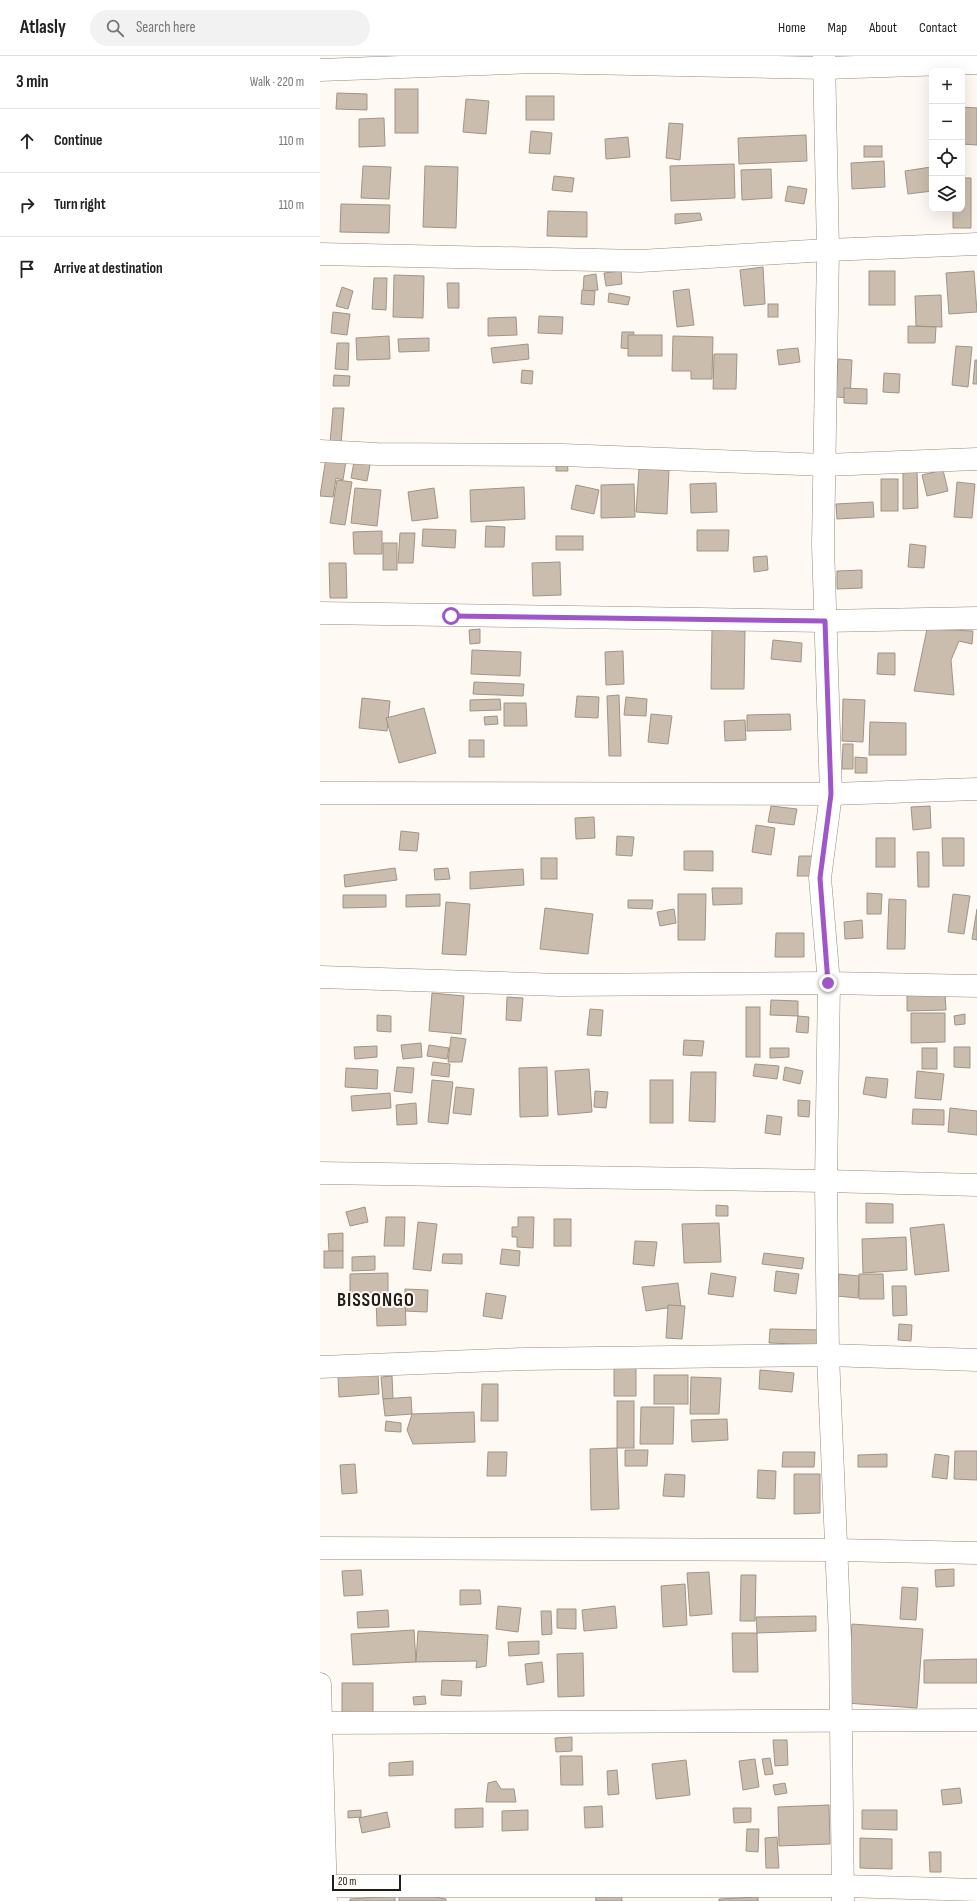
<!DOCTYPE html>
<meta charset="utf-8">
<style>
body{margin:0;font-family:"Sofia Sans Condensed",sans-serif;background:#f2f2f2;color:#222}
.controls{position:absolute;right:12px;top:12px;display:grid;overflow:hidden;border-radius:8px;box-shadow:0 4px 16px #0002}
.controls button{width:36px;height:36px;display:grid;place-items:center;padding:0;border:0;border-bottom:1px solid #e0e0e0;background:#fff;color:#222;font:20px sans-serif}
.scale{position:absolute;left:12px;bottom:10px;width:69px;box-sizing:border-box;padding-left:4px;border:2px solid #221d17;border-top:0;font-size:11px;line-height:14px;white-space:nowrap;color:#221d17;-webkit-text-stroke:3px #fff9f3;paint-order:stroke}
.stop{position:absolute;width:12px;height:12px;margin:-9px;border:3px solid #9f56c9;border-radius:50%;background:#fff}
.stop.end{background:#9f56c9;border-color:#fff;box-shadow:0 1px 4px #0008}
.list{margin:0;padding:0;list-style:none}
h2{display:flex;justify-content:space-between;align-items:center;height:52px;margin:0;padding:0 16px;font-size:17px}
h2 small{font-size:13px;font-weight:400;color:#767676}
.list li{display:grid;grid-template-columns:26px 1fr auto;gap:12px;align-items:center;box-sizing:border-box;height:64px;padding:0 16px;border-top:1px solid #e0e0e0}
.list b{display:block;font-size:15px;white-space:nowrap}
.list em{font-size:13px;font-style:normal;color:#767676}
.icon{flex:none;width:22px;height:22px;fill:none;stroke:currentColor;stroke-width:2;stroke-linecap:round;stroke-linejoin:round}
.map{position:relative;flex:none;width:657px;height:1845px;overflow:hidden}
header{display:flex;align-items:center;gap:24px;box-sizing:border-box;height:56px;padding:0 20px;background:#fff;border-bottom:1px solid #e0e0e0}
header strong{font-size:19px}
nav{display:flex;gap:22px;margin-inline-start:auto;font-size:14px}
.search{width:280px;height:36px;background:#f2f2f2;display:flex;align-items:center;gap:10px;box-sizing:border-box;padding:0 14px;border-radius:22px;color:#767676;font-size:15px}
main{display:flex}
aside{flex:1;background:#fff}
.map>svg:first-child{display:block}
.building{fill:#cbbdae;stroke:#a09485}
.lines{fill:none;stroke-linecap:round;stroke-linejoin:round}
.street-casing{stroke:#978b7c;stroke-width:23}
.street{stroke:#fff;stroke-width:22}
.route{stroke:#9f56c9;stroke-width:5}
.labels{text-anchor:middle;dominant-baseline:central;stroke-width:4;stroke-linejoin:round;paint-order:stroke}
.district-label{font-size:19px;font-weight:bold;letter-spacing:1px;fill:#221d17;stroke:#fff9f3}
</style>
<header>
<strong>Atlasly</strong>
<div class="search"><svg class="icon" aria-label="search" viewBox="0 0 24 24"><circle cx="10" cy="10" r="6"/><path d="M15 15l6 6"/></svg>Search here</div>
<nav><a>Home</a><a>Map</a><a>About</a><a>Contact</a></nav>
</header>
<main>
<aside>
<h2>3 min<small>Walk · 220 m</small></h2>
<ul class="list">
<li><svg class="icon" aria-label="ahead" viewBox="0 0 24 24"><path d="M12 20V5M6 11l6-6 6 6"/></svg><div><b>Continue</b></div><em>110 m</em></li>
<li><svg class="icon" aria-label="right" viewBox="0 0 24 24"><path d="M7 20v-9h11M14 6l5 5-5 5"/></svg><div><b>Turn right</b></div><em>110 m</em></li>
<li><svg class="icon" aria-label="arrive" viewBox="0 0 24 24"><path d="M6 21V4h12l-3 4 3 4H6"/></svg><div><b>Arrive at destination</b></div></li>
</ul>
</aside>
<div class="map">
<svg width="657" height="1845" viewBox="0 0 657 1845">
<rect width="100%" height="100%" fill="#fff9f3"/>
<g class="building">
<rect x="75" y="33" width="23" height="44"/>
<polygon points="17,37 47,38 47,54 16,53"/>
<rect x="206" y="40" width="28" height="24"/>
<polygon points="146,43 169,45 166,78 143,76"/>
<polygon points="642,51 657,52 657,89 642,88"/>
<polygon points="64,62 65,90 39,91 39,63"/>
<polygon points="349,67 363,68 360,104 346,102"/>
<polygon points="211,75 232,77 230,98 209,97"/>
<polygon points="486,79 487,105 419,108 418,82"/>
<polygon points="308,81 310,101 286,103 285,83"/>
<rect x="544" y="90" width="18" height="11"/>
<polygon points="564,105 565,131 532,133 531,107"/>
<polygon points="414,108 415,142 351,145 350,110"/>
<polygon points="43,110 71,111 69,143 41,142"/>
<polygon points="105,110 138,111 136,172 103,171"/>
<polygon points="611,111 612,135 588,138 585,115"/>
<polygon points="451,113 452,142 422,144 421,114"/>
<polygon points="234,120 254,122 252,136 232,134"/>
<polygon points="642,122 651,122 651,172 633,172 633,153 642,153"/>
<polygon points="468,130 487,133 484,148 465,145"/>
<polygon points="21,148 70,149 69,177 20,176"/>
<polygon points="228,155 267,156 267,181 227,180"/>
<polygon points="380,157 382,164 355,168 355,158"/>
<polygon points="443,211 445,248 424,250 420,214"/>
<polygon points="301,215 302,228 286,230 284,217"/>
<rect x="549" y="215" width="26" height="34"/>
<polygon points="654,215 657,256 629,258 626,217"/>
<polygon points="276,218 278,234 263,235 264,220"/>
<polygon points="74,219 104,220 103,262 73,261"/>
<polygon points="54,222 67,222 66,254 52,253"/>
<polygon points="127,227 139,227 139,252 128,252"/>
<polygon points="22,231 33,235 28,253 16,250"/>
<polygon points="369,233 374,269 357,271 353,235"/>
<polygon points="262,234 275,235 274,249 261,248"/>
<polygon points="289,237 310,241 308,249 288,246"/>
<polygon points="621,239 622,271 596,270 595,240"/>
<rect x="448" y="248" width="10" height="13"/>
<polygon points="13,256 30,258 27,279 11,277"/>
<polygon points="219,260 243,261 242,278 218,277"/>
<polygon points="196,261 197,279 168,280 168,262"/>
<polygon points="588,270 616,271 615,287 588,287"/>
<polygon points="302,276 314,276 312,293 301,292"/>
<rect x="308" y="279" width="34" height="21"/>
<polygon points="69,280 70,303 37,304 36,282"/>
<polygon points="353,280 393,281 392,323 371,323 371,315 352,315"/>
<polygon points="109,282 109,295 79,296 78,283"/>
<polygon points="17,287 29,287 28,314 15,313"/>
<polygon points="208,288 209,303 173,307 171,292"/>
<polygon points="636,290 652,291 648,331 632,329"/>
<polygon points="478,292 480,306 459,309 457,294"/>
<polygon points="394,298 417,298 416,333 393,333"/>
<polygon points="518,303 532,304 530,342 516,341"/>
<polygon points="655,304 657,304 657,328 653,328"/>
<polygon points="202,314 213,315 212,328 201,327"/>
<polygon points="564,317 580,318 579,337 563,336"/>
<polygon points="14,319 30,320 29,330 13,330"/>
<polygon points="524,332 547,333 547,348 524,347"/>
<polygon points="13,352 24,352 21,388 10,387"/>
<polygon points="6,402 26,405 23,424 16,422 13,441 0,440"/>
<polygon points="236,405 247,405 248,415 236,415"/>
<polygon points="34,406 50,409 47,425 31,422"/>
<polygon points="583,412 597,412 598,452 583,453"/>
<polygon points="319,413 349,414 347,458 316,456"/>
<polygon points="623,414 628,435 607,440 602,419"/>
<rect x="561" y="423" width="17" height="32"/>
<polygon points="17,424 32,426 25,469 10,467"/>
<polygon points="637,426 655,428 652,462 634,461"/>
<polygon points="396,427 397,456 371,457 370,428"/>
<polygon points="314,428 315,461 281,462 281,429"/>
<polygon points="256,429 279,434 274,458 251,453"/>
<polygon points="204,431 205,463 151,466 150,434"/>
<polygon points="35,432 61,434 57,470 31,467"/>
<polygon points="114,432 118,462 92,465 88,436"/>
<polygon points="553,446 554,461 517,463 516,448"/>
<polygon points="166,470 185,471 184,491 165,491"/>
<polygon points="103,473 136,474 135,492 102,490"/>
<polygon points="377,474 409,474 408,495 377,495"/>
<polygon points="62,475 62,498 34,498 33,476"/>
<polygon points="80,477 95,477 93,507 78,507"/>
<rect x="236" y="480" width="27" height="14"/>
<rect x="63" y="487" width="14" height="27"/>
<polygon points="590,488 606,490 604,512 588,511"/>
<polygon points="447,500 448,514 434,516 433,501"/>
<polygon points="240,506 241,539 213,540 212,507"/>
<polygon points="9,507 26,507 27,542 10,542"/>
<polygon points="542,514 542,532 517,533 517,515"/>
<polygon points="160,573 160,587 150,588 149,574"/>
<polygon points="607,573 653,575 652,588 639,585 631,604 634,639 594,635"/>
<polygon points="392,574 425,575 424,633 391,633"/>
<polygon points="453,584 482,587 481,606 451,603"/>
<polygon points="152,594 201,596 200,620 151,618"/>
<polygon points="303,595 304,628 286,629 285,596"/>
<polygon points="558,597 575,597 575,619 557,618"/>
<polygon points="154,626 204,628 203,640 153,638"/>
<polygon points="299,639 301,700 289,700 287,640"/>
<polygon points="257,640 279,641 278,662 255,661"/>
<polygon points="306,641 327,643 326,660 304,659"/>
<polygon points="42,642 70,645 67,675 39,672"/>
<polygon points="180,643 181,654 150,655 150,644"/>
<polygon points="523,643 545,644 543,686 522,685"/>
<polygon points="184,647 206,647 207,670 184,670"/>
<polygon points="104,652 116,697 79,707 66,662"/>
<polygon points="331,658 352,660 348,688 328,686"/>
<polygon points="470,658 471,674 427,675 427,659"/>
<polygon points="177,660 178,668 165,669 164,661"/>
<polygon points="425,664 426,684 405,685 404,665"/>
<polygon points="550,666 586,667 586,699 549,699"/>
<rect x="149" y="684" width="15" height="17"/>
<polygon points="523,688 533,688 533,713 522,713"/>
<polygon points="535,701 547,702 547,717 535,717"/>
<polygon points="451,750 477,753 474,769 448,766"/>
<polygon points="610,750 611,772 593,774 591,751"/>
<polygon points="274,761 275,782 256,783 255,762"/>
<polygon points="436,769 455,772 451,799 432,796"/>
<polygon points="81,775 99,777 97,795 79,794"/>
<polygon points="297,780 314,781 312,800 296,799"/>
<rect x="556" y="782" width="19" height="29"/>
<polygon points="622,782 644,782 644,810 623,810"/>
<polygon points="364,795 393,795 393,815 364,814"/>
<polygon points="597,796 609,796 609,831 598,831"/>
<polygon points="479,800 492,800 490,820 477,820"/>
<rect x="221" y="802" width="16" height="21"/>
<polygon points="75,812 77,824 25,831 24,819"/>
<polygon points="128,812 130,823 115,824 114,813"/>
<polygon points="203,813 204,829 150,833 150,816"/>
<polygon points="392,832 422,832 422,848 393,849"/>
<polygon points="547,837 562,838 561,858 547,858"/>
<polygon points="120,838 120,850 86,851 86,839"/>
<polygon points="358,838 386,838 385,884 358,884"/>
<polygon points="633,838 650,840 644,878 628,876"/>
<polygon points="23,839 66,839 66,851 23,852"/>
<polygon points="569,843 586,844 585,893 567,893"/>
<polygon points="308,844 333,844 332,853 308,852"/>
<polygon points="126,846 150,848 146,899 122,898"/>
<polygon points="225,852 273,858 268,898 220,893"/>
<polygon points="354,853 356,867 340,870 337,856"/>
<polygon points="657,853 657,884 652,883"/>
<polygon points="542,864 543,882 525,883 524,866"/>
<polygon points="456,877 484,877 484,901 455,901"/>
<polygon points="112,937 144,940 141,978 109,975"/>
<polygon points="625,938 626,954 587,955 587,939"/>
<polygon points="187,941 203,942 201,965 186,964"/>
<polygon points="451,944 478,945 478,960 450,959"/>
<rect x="426" y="951" width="14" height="50"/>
<polygon points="270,953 283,954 281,980 267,979"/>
<polygon points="591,957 625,957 625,986 591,987"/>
<polygon points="645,958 645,968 635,969 634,960"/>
<polygon points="57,959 71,960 71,976 57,975"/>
<polygon points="478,960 489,961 488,977 476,976"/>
<polygon points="131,981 146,983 142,1006 128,1006"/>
<polygon points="364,984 384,985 382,1000 363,999"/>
<polygon points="101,987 102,1001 83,1003 81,989"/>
<polygon points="109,989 129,992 127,1003 107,1000"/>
<polygon points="57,990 57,1001 35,1003 34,991"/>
<polygon points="634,991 650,991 650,1012 634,1011"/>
<polygon points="450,992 469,992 469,1001 450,1002"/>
<rect x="602" y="992" width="15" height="21"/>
<polygon points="113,1006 130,1008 129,1021 111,1019"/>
<polygon points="435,1008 459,1010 457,1023 433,1020"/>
<polygon points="77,1011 94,1012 92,1037 74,1035"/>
<polygon points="227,1011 228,1060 200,1061 199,1012"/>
<polygon points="465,1011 483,1015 480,1028 463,1024"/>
<polygon points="26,1012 58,1014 57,1033 25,1031"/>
<polygon points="269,1013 272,1056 238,1059 235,1015"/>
<polygon points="597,1015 624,1018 621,1044 595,1042"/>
<polygon points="371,1016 396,1016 395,1066 369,1065"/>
<polygon points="546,1021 568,1023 566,1042 543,1038"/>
<polygon points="112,1024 133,1026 128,1068 108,1066"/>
<rect x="330" y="1024" width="23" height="43"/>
<polygon points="136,1031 154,1033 151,1059 133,1057"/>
<polygon points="275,1035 288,1036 286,1052 274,1051"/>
<polygon points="70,1037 71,1052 32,1055 31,1040"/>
<polygon points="478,1044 490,1045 489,1061 478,1060"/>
<polygon points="96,1047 97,1068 77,1069 76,1049"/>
<polygon points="630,1052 657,1055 657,1079 628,1076"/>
<polygon points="593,1053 624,1054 624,1069 592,1068"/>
<polygon points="447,1059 462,1061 460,1079 445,1077"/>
<polygon points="546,1147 573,1148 573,1167 546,1167"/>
<polygon points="396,1149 408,1150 408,1160 396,1160"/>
<polygon points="45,1151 48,1166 30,1170 26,1156"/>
<polygon points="66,1161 85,1161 84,1190 64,1190"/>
<polygon points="198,1161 214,1161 213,1192 197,1191 197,1181 192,1181 192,1171 198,1171"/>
<rect x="234" y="1163" width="17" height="27"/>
<polygon points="98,1166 117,1168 111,1215 93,1213"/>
<polygon points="399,1167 401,1206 364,1207 362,1168"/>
<polygon points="624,1168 629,1215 595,1219 590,1172"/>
<polygon points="23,1177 23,1195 9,1195 8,1178"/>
<polygon points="586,1181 587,1214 543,1217 542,1183"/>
<polygon points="315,1185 337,1186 334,1210 313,1208"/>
<polygon points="182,1193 200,1195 199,1210 180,1208"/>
<rect x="4" y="1195" width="19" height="17"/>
<polygon points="444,1197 484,1202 482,1213 442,1208"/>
<polygon points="123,1198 142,1198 142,1208 122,1207"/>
<polygon points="55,1200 55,1214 32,1215 32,1201"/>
<polygon points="456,1215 479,1218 476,1238 454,1235"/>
<polygon points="68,1217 68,1237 30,1237 30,1218"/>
<polygon points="391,1217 416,1221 413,1241 388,1238"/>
<polygon points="519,1218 539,1220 538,1242 517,1240"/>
<polygon points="539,1218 563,1218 564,1243 539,1243"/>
<polygon points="358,1227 361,1250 326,1255 322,1231"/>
<polygon points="572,1230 586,1230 587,1259 573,1260"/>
<polygon points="85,1233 108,1234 107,1256 84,1255"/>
<polygon points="166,1237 186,1240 182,1263 163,1260"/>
<polygon points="85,1240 86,1269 57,1270 56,1241"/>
<polygon points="348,1249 365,1250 362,1283 346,1282"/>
<polygon points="579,1268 592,1269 591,1285 578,1284"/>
<polygon points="450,1273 503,1274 503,1289 449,1287"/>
<polygon points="316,1310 316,1340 294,1340 294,1311"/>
<polygon points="440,1314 474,1317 472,1336 439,1333"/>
<polygon points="58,1318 59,1338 19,1341 18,1321"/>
<rect x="334" y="1319" width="34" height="29"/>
<polygon points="72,1320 73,1343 63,1343 61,1321"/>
<polygon points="371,1321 401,1322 399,1358 370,1358"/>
<polygon points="162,1328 178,1328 178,1365 161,1365"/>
<polygon points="91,1341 92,1358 65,1360 63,1343"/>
<rect x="297" y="1345" width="17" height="47"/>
<polygon points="321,1351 354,1351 353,1388 320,1388"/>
<polygon points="154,1356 155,1386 93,1388 87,1374 92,1358"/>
<polygon points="407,1363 408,1384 372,1386 371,1364"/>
<polygon points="66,1365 81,1367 81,1376 65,1375"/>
<polygon points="297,1392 299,1453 271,1454 270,1393"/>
<polygon points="305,1394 328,1394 327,1410 305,1410"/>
<polygon points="635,1395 657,1395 657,1424 634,1423"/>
<polygon points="168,1396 187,1396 186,1420 167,1420"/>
<polygon points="463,1396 495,1396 494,1411 462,1411"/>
<polygon points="567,1398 567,1411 538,1411 538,1399"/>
<polygon points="615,1398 629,1400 627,1423 612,1421"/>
<polygon points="35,1408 37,1437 22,1438 20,1409"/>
<polygon points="438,1414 456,1415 455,1443 437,1442"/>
<polygon points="345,1418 365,1419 364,1441 343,1440"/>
<polygon points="474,1418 500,1418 500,1457 474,1458"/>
<polygon points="634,1513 634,1530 616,1531 615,1514"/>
<polygon points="41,1514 43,1539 24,1540 22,1515"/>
<polygon points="389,1516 392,1558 370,1560 367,1517"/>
<polygon points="421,1519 436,1519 435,1565 420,1565"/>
<polygon points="365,1528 367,1569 343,1571 341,1530"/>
<polygon points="582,1531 598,1532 596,1564 580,1563"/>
<polygon points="140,1534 160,1534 161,1548 140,1549"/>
<polygon points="178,1550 201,1552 198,1576 176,1573"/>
<polygon points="295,1550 297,1572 264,1575 262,1554"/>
<polygon points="237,1553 256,1553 256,1573 237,1572"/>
<polygon points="68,1554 69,1571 38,1572 37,1556"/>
<polygon points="221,1555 231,1555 232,1578 222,1579"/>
<polygon points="496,1560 496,1575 437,1577 436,1561"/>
<polygon points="532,1568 603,1573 597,1652 526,1647"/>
<polygon points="94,1574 96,1606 33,1609 31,1578"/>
<polygon points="98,1575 168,1579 166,1610 156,1612 157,1605 96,1606"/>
<polygon points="412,1577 437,1577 438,1616 413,1616"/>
<polygon points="219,1585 219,1598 189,1600 188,1586"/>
<polygon points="263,1597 264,1640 238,1641 237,1598"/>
<polygon points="657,1603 657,1627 604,1627 604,1604"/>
<polygon points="222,1606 224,1626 207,1629 205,1608"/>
<polygon points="122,1624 142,1625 141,1640 121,1639"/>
<rect x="22" y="1627" width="31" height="31"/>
<polygon points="105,1640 106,1648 94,1649 93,1641"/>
<polygon points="252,1681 252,1695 236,1696 235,1682"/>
<polygon points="453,1684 467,1684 468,1709 455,1710"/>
<polygon points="240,1700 262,1700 263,1729 241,1729"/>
<polygon points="450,1702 453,1718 445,1719 442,1703"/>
<polygon points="435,1703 439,1731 423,1734 419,1705"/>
<polygon points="366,1704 370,1739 336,1743 332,1708"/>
<polygon points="93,1705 93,1719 69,1720 69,1707"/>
<polygon points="297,1714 299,1738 288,1739 287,1715"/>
<polygon points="176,1725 181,1733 194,1733 196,1746 166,1746 168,1727"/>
<polygon points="465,1727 467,1737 455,1739 453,1729"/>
<polygon points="640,1732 642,1747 623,1749 621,1734"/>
<polygon points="509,1749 510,1788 459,1790 458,1751"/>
<polygon points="282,1750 283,1771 265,1772 264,1751"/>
<polygon points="163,1752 163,1771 135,1772 135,1753"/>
<polygon points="413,1752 431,1752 431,1766 414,1767"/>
<polygon points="41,1754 41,1761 28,1762 28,1755"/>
<polygon points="208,1754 208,1774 182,1775 182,1755"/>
<polygon points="542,1754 577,1754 577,1774 542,1773"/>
<polygon points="67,1756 70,1771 42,1777 39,1762"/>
<polygon points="427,1773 439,1773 438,1796 426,1795"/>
<polygon points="457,1781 459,1812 446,1812 445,1782"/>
<polygon points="540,1782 572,1783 572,1813 540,1812"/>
<polygon points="609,1796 621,1796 621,1816 610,1816"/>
<polygon points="301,1831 302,1845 276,1845 275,1835"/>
<polygon points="95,1837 126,1843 126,1845 79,1845 79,1840"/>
<polygon points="75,1840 75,1845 30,1845 30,1843"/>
<polygon points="438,1841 438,1845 399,1845 399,1843"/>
</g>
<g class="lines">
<defs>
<g id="street">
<polyline points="504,0 508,194 503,489 511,738 500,822 509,927 506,1125 508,1299 520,1582 523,1845"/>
<polyline points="0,14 214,6 505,12 657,7"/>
<polyline points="0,198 320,205 508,194 657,188"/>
<polyline points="0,395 57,398 242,399 505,409 657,403"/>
<polyline points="0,557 505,565 657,562"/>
<polyline points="0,737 511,738 657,733"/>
<polyline points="0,921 240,929 509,927 657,930"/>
<polyline points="0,1117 506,1125 657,1129"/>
<polyline points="0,1311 204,1303 508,1299 657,1304"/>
<polyline points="0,1492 517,1494 657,1497"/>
<polyline points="0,1628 6,1844"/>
<polyline points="0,1667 657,1664"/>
<polyline points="0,1830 524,1830 657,1834"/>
</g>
</defs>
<use href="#street" class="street-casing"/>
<use href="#street" class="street"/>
</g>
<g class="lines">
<polyline class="route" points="131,560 505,565 511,738 500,822 508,927"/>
</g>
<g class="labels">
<g class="district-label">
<text x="56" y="1244">BISSONGO</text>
</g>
</g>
</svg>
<div class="controls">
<button>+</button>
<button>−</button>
<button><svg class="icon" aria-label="locate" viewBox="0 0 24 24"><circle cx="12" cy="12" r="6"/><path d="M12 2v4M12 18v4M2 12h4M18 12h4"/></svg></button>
<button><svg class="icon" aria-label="layers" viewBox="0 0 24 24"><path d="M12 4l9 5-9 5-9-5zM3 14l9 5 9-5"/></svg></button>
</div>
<div class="scale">20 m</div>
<div class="stop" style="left:131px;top:560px"></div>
<div class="stop end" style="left:508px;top:927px"></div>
</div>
</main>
